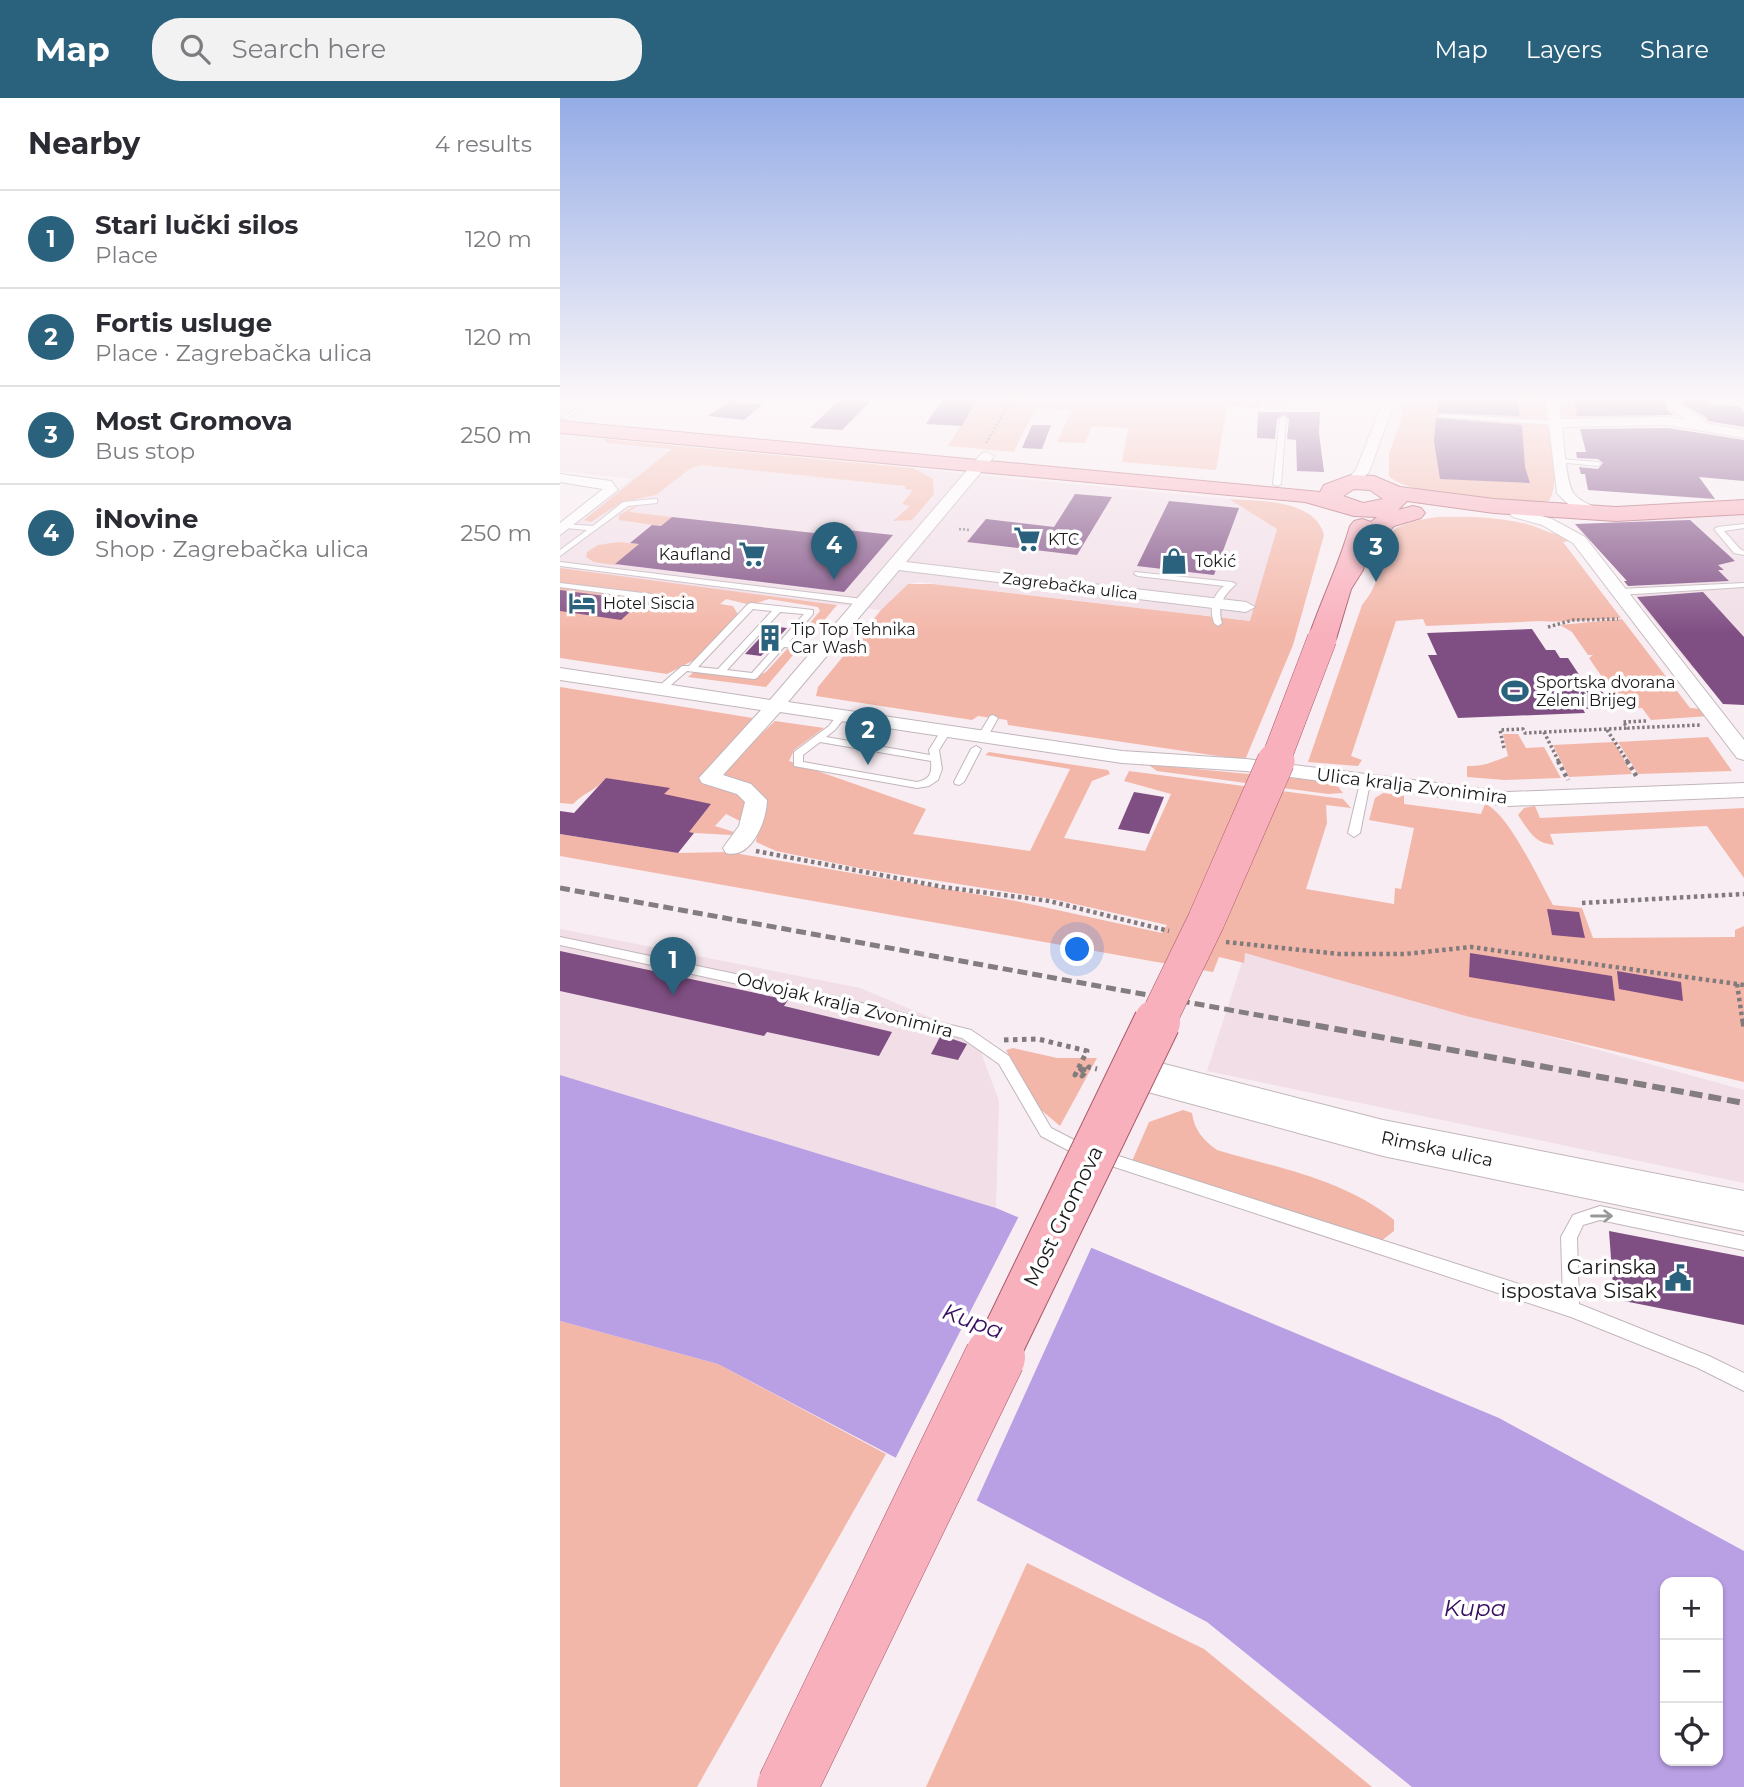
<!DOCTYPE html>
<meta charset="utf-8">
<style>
body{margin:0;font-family:Montserrat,sans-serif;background:#f2f2f3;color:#2b2b33}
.controls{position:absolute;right:21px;bottom:21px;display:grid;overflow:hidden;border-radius:14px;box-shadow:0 2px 5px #0004}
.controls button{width:63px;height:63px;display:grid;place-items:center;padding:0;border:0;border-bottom:2px solid #e1e1e2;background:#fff;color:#2b2b33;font:35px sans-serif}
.you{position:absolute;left:518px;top:852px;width:24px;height:24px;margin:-18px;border:5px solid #fff;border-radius:50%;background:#1a73e8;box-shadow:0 0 0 10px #1a73e833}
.badge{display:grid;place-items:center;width:46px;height:46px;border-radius:50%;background:#2a617c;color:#fff;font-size:23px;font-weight:700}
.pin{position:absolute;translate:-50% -58px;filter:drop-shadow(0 2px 4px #0008)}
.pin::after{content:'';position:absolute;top:37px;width:24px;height:21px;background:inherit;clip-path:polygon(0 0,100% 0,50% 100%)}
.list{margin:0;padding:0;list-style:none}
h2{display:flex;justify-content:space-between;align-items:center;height:91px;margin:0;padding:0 28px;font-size:30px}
h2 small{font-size:23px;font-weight:400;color:#7c7c81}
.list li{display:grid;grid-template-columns:46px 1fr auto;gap:21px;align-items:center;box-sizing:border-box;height:98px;padding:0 28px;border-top:2px solid #e1e1e2}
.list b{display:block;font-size:26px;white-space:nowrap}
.list p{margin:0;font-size:23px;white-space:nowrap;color:#7c7c81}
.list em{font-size:23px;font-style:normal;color:#7c7c81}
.icon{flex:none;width:38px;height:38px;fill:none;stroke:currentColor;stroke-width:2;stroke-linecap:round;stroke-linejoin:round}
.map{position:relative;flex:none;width:1184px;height:1689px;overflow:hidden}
header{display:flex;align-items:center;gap:42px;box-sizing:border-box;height:98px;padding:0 35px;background:#2a617c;color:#fff}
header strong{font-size:33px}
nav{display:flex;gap:38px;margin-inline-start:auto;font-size:24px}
.search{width:490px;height:63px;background:#f2f2f3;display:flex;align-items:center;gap:18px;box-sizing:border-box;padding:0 24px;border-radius:28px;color:#7c7c81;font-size:26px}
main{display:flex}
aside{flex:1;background:#fff}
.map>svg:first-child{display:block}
.built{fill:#f1dee7}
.green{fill:#f3b7a9}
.water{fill:#b99fe4;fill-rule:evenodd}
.pier{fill:#f8edf2}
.building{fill:#7f4e83}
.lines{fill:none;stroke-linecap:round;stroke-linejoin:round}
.lane-casing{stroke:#c1b6bb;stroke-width:2}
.street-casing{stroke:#c1b6bb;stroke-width:2}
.secondary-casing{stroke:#c1b6bb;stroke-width:2}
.primary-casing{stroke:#a95967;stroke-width:2}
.path-far3{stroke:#827b7e;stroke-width:2.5;stroke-dasharray:2 2;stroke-linecap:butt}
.path-far2{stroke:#827b7e;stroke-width:3.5;stroke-dasharray:2.5 2.5;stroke-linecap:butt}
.path-far1{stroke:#827b7e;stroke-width:4.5;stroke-dasharray:3.5 3.5;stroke-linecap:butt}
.path{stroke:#827b7e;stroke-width:5;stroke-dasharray:4.5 4.5;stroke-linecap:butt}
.lane{fill:#fff;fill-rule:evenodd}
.street{fill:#fff;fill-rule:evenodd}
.secondary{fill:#fff;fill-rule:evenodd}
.primary{fill:#f9b0bd;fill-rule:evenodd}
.rail-far1{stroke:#847d80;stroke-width:5;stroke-dasharray:10 5;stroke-linecap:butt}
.rail{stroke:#847d80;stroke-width:6;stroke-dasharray:13 6;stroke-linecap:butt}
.primary-bridge-far3-casing{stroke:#a95967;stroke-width:30;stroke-linecap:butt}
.primary-bridge-far2-casing{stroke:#a95967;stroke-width:38;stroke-linecap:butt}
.primary-bridge-far1-casing{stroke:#a95967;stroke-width:48;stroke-linecap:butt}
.primary-bridge-casing{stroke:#a95967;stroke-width:61;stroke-linecap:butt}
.primary-bridge-far3{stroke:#f9b0bd;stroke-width:29}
.primary-bridge-far2{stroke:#f9b0bd;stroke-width:37}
.primary-bridge-far1{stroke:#f9b0bd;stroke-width:46}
.primary-bridge{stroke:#f9b0bd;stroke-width:60}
.oneway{stroke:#999898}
.labels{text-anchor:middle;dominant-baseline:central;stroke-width:7;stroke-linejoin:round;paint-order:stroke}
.far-poi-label{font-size:16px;fill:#1c191a;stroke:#fff;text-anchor:start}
.far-street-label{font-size:16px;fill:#1c191a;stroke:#fff}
.street-label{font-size:18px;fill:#1c191a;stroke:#fff}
.near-street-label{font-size:21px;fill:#1c191a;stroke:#fff}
.near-poi-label{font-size:21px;fill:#1c191a;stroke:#fff;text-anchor:end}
.near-water-label{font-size:23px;font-style:italic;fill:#370d5e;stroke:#fff}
</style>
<header>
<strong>Map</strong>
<div class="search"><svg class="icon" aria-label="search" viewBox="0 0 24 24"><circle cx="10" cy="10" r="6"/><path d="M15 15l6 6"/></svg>Search here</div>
<nav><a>Map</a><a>Layers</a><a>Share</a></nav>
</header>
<main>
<aside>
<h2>Nearby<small>4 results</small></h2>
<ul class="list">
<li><span class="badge">1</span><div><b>Stari lučki silos</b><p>Place</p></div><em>120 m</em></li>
<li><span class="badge">2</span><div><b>Fortis usluge</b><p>Place · Zagrebačka ulica</p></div><em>120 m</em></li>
<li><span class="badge">3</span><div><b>Most Gromova</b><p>Bus stop</p></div><em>250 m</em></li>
<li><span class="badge">4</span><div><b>iNovine</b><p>Shop · Zagrebačka ulica</p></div><em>250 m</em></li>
</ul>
</aside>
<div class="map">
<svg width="1184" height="1689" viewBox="0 0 1184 1689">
<rect width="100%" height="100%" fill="#f8edf2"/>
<g class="built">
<polygon points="25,301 108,301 91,312 23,303"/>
<polygon points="0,337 669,401 717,431 691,523 359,484 348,486 321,512 0,472 0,435 71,381 0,373"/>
<polygon points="1184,415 1184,568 1133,571 1082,508 1062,477 1015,426"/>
<polygon points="0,831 300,890 388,927 420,952 439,1003 436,1110 0,977"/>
<polygon points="685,855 1184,992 1184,1085 647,973"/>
</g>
<g class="green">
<polygon points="417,301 728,301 727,307 701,307 700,310 667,308 656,372 562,364 568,330 532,328 525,345 497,344 512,312 475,310 454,354 388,348"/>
<path d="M844,301H985C987,326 1003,381 989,403C962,406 844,397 829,378V356L843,317L840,307Z"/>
<polygon points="997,301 1107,301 1109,312 1095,319 1001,322"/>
<polygon points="44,341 353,370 373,381 374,396 352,422 333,423 350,408 342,406 353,392 345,391 345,388 142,367 131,370 96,397 62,404 31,424 24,422 112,351 46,345"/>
<path d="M669,401C698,403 755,401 764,437L733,547L685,662L448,627L447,622L418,618L412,622L256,598L258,589L321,512L348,486H373L690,523L717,431Z"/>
<polygon points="81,405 69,414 112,419 101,428 59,422 59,417"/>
<path d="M877,419C907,418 938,419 967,426C982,430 989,437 1004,436L1009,443L1003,444L1061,520C1034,521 1007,525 981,523L866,528L863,521L836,523L791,658L802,662L798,668L748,664L802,507C841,462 791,431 877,419Z"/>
<polygon points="59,444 79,446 55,467 34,464 26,459 27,454 38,447"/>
<polygon points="0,470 277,507 246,544 240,543 238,539 260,513 258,509 209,501 191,507 166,501 160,506 173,508 179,518 138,560 107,576 0,560"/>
<polygon points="1062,521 1130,610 1143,611 1149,618 1091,622 1082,610 1064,611 1029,560 1033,557 1028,557 1012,534 1000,527"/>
<polygon points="239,550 206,589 128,579 134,574 192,580 206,574 227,551"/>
<path d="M0,589L199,621L142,683L180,693L190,704L182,724L166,716L155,728L174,734L171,737L134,735L40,720L62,683L46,680C37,692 23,695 13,706L0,705Z"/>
<path d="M215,623L264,630L234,652L229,663L366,711L353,736L470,753L510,671L425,657L429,654L548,672L550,676L532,683L504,740L585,753L611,696L564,683L569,673L783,701L791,710L766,707L767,725L746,791L834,806L835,790L841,791L854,730L809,722L815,700L823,695L844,698V706L921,716L925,706C948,714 980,784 993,807L1022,810L1033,840L1175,839V832L1184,828V984L906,918L685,855L684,865L659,859L653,874L0,758V736L118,755L168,754L451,802L602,835L607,827L493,801L304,771L216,753L196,744L203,699L160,676Z"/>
<path d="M943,636H958L966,650L984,649L1001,680L945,682L907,679V668C923,669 935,663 948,658Z"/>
<polygon points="1148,639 1172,673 1078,676 1058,644"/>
<polygon points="1054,644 1072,676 1009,679 993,647"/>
<polygon points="594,667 753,682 777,687 783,695 768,696 597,673 590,668"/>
<path d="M975,708L980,720L1184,710V780L1147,728L990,736L994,747C974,745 969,733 958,717L964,710Z"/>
<polygon points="453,950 497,960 537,960 500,1028 474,1006 446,952"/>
<path d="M623,1012L632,1015C634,1032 644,1043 657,1052C718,1070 783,1081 834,1122V1133L821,1143L572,1063L589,1024Z"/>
<polygon points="0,1223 158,1266 326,1356 137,1689 0,1689"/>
<polygon points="467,1465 644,1551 812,1689 366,1689"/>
</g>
<path class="water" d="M0,977L436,1110L939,1320L1184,1453V1689H852L647,1524L158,1266L0,1223ZM1105,1484H1158V1663H1105Z"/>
<polygon class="pier" points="460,1116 533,1146 415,1406 334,1363"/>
<g class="building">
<polygon points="281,301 311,303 282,332 250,330"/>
<polygon points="383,301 417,301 402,328 366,326"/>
<polygon points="878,301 957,301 960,318 878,315"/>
<polygon points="1014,301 1105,301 1106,312 1114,317 1017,318"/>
<polygon points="1122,301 1146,301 1151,307 1179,308 1184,314 1184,329 1148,323 1146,319 1123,307"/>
<polygon points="170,303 203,306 184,322 148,318"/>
<polygon points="698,314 760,314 759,335 764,374 737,373 736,342 727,341 729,321 724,317 717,321 715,341 697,340"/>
<polygon points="876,320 962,327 965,369 970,385 880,381 874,343"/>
<polygon points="472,327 491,327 482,351 462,350"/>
<polygon points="1108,330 1184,342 1184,383 1139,379 1155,401 1028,392 1025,376 1021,376 1019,369 1038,371 1043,365 1038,361 1017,360 1016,354 1026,354 1020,331"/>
<polygon points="515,396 552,399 517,457 407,444 426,421 494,429"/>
<polygon points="609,403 679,410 654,477 577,468"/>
<polygon points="112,419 263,436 269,430 333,437 284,494 55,466 79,446 70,445 92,427 101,428"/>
<polygon points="1130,422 1175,463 1158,467 1164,472 1158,472 1169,483 1068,488 1064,483 1067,483 1015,426"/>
<polygon points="0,492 82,503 61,522 0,513"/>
<polygon points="1143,494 1184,539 1184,607 1163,606 1077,499"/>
<polygon points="211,528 227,530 201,558 185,556"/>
<polygon points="972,531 986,552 995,552 1000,560 1008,560 1026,587 1038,587 1053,610 1023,611 1025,615 898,620 868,557 877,557 867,535"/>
<polygon points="46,680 110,690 104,696 151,706 129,734 134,735 118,755 0,736 0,713 14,715"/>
<polygon points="574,694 604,699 589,736 558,731"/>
<polygon points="987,811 1019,814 1025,840 992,837"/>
<polygon points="0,853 228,902 224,908 332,934 319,958 207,934 204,938 0,893"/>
<polygon points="910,855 1052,878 1055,903 909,879"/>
<polygon points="1057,873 1121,884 1123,903 1059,891"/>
<polygon points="381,937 407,946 398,962 371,956"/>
<polygon points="1049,1133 1184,1159 1184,1227 1054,1201"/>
</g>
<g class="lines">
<defs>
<g id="lane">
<polygon points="31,301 38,301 6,321 1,320"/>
<polygon points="881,316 995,323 998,325 995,327 879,319 878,318"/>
<polygon points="723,319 726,321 721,386 717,388 713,386 720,321"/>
<polygon points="1000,361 1038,364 1041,366 1038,368 998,364 998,362"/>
<polygon points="94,401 97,401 97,405 68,408 0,458 0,452 27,432 6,430 2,428 3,426 33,428 63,404"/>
<polygon points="1184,426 1184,430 1164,433 1180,451 1184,453 1184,457 1174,455 1154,431 1158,429"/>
<polygon points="0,464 303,501 307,504 303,507 0,468"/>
<path d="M575,474L672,484L676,486C663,498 657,507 662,525L658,528L654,525C649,510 652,498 664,488L578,478L574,476Z"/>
<polygon points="0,485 91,496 94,497 97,504 93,507 90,506 88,501 0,489"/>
<polygon points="1184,485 1184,489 1060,497 1056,494 1060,491"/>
<path d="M191,505L253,512V516L229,544L264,547L268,550L264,553L224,549L197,580L194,581L127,573L104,593H98V589L122,568H129L188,506ZM193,511L212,513L158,571L138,569ZM220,514L244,516L192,575L167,572Z"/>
<path d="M281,615L286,618L275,632L266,639L370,657L369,652L382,631H390L391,633L379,652L382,671L378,682L369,688L357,690L234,668V654L269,628L278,616ZM260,644L371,663C372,676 370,681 357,684L243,664V657Z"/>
<polygon points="433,617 438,620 428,638 427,640 419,640 418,638 430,618"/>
<polygon points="416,648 421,651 404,684 399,687 395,686 394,684 411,651"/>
<polygon points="805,682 810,685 800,735 794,739 788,735 800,685"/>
<polygon points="0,839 233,888 411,932 449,958 491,1030 524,1047 1003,1200 1001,1139 1013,1117 1040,1108 1184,1138 1184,1152 1040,1122 1023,1127 1017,1140 1019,1206 1149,1258 1184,1275 1184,1293 1138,1270 1011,1219 515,1056 481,1038 439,966 402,940 233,898 0,847"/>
</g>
<g id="street">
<polygon points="824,301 836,301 809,374 796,387 786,387 784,384 796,372"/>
<path d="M986,301H998L1001,321L1108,319L1127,322L1109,311L1107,301H1119L1121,309L1145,321V325L1184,332V340L1108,327L1002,329C1004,343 1006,387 1014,396C1022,406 1034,406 1042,414L1035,418L1013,411L997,395Z"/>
<path d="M427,354L434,358L432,361L346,464L686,504L695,509L686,514L339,472L228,604L562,653L686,661L948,694L1184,685V699L948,708L686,673L562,665L220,614L163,677L191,686L207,702C207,723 191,762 166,755L163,750L179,728L185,704L177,696L142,685L139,680L201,612L0,582V570L210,602L422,355Z"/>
<polygon points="0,376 51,383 58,392 0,437 0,425 43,391 0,384"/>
<polygon points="958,411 992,421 1025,439 1184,642 1184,662 1177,660 1013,445 982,427 953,419 950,416"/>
</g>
<polygon id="secondary" points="573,958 823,1022 1184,1093 1184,1133 823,1058 573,990 559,985 553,974 559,963"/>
<path id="primary" d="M0,323L760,394L764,387L791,377L814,378L840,389L934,401L1056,409L1184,402V416L1056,423L934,415L847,403L838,412L853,408L861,410L865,415L861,420L834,428L807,455L803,472L791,491L776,541L772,547L762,549L752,547L748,541C761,502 779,467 790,428L794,423L802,421L811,424L817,419L794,418L745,404L0,335ZM794,391L810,392L823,401L803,405L783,398Z"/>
</defs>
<use href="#lane" class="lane-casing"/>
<use href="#street" class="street-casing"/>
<use href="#secondary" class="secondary-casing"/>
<use href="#primary" class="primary-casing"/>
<g class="path-far3">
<polyline points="426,345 452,301"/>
<polyline points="399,431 410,432"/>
</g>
<g class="path-far2">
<polyline points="988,529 1013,522 1058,521"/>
<polyline points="1086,623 1063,624 1068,630 1141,627"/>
<polyline points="1047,632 1068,664"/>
<polyline points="984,634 999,664"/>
<polyline points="944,650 940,632 963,631 965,635 1068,630"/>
</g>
<g class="path-far1">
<polyline points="998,663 1008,682"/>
<polyline points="1067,663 1077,679"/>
<polyline points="196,753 383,789 489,803 609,833"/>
<polyline points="1022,805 1184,796"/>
<polyline points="666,844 779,856 845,856 911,849 1184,887"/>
<polyline points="1177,886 1183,926"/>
</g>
<g class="path">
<polyline points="1183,924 1184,931"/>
<polyline points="444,942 478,941 527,953 515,977 525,968 522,978 529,969 537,971"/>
</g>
<use href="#lane" class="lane"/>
<use href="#street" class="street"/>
<use href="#secondary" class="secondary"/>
<use href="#primary" class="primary"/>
<polyline class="rail-far1" points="0,790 747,926"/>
<polyline class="rail" points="737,924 1184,1005"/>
<defs>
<polyline id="primary-bridge-far3" points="715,664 762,541"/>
<polyline id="primary-bridge-far2" points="596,926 646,823 716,663"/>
<polyline id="primary-bridge-far1" points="434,1261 597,924"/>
<polyline id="primary-bridge" points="227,1689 435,1259"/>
</defs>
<use href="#primary-bridge-far3" class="primary-bridge-far3-casing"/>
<use href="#primary-bridge-far2" class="primary-bridge-far2-casing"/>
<use href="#primary-bridge-far1" class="primary-bridge-far1-casing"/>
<use href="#primary-bridge" class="primary-bridge-casing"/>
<use href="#primary-bridge-far3" class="primary-bridge-far3"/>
<use href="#primary-bridge-far2" class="primary-bridge-far2"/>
<use href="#primary-bridge-far1" class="primary-bridge-far1"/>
<use href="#primary-bridge" class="primary-bridge"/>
</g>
<defs><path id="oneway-shaft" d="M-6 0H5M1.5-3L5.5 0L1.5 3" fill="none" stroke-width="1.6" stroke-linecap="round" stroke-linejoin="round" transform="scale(1.75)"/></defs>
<use class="oneway" href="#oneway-shaft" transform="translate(1042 1118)"/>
<linearGradient id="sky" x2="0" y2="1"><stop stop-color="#95ace6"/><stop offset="0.56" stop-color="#fcf7f9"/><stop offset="1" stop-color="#fcf7f9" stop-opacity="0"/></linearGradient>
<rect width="1184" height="537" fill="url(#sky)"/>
<defs>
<symbol id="supermarket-bare" viewBox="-9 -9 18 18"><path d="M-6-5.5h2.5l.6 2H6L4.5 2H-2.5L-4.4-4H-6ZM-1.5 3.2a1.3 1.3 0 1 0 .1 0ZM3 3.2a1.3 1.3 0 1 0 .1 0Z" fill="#2a617c" stroke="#fff" stroke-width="2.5" paint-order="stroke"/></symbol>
<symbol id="shop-bare" viewBox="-9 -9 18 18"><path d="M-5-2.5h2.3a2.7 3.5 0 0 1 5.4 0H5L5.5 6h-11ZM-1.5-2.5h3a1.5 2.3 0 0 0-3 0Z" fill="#2a617c" stroke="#fff" stroke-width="2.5" paint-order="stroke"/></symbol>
<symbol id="hotel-bare" viewBox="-9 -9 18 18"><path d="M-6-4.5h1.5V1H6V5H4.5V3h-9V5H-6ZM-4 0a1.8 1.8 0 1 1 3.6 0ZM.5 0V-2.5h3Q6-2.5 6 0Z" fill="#2a617c" stroke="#fff" stroke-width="2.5" paint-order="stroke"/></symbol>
<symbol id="building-bare" viewBox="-9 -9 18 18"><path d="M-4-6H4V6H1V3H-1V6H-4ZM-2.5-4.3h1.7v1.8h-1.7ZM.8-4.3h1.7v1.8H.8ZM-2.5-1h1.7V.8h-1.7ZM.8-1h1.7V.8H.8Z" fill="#2a617c" stroke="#fff" stroke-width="2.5" paint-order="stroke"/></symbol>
<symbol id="stadium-bare" viewBox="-9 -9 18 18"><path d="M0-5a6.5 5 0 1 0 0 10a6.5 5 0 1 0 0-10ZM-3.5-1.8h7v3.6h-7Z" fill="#2a617c" stroke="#fff" stroke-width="2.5" paint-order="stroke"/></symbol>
<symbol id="civic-bare" viewBox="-9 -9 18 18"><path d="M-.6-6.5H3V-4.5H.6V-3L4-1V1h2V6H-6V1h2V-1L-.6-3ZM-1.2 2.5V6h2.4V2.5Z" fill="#2a617c" stroke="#fff" stroke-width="2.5" paint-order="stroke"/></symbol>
</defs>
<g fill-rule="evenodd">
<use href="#supermarket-bare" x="448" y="422" width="38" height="38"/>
<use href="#supermarket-bare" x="173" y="437" width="38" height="38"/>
<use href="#shop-bare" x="595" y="444" width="38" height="38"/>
<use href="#hotel-bare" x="3" y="486" width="38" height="38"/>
<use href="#building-bare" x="191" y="521" width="38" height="38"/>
<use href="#stadium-bare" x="936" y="574" width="38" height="38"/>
<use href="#civic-bare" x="1099" y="1161" width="38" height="38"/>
</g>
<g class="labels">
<g class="far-poi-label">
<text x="488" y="441">KTC</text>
<text x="171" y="456" text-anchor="end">Kaufland</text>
<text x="635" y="463">Tokić</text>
<text x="43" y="505">Hotel Siscia</text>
<text x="231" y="531">Tip Top Tehnika<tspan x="231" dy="18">Car Wash</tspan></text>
<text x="976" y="584">Sportska dvorana<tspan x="976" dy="18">Zeleni Brijeg</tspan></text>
</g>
<g class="far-street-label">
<text transform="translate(510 488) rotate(7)">Zagrebačka ulica</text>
</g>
<g class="street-label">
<text transform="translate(852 688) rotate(7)">Ulica kralja Zvonimira</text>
<text transform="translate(285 907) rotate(14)">Odvojak kralja Zvonimira</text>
<text transform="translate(877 1051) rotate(12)">Rimska ulica</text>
</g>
<g class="near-street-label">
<text transform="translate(503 1118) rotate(-64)">Most Gromova</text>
</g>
<g class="near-poi-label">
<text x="1097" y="1168">Carinska<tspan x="1097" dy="24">ispostava Sisak</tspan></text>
</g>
<g class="near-water-label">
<text transform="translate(413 1223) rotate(20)">Kupa</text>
<text x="915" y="1510">Kupa</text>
</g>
</g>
</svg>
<div class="controls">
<button>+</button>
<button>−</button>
<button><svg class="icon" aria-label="locate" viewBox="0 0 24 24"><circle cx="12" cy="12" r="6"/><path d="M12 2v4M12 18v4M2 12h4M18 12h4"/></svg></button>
</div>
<div class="you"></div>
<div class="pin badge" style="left:113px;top:897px">1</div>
<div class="pin badge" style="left:308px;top:667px">2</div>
<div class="pin badge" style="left:816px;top:484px">3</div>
<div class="pin badge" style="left:274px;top:482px">4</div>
</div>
</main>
